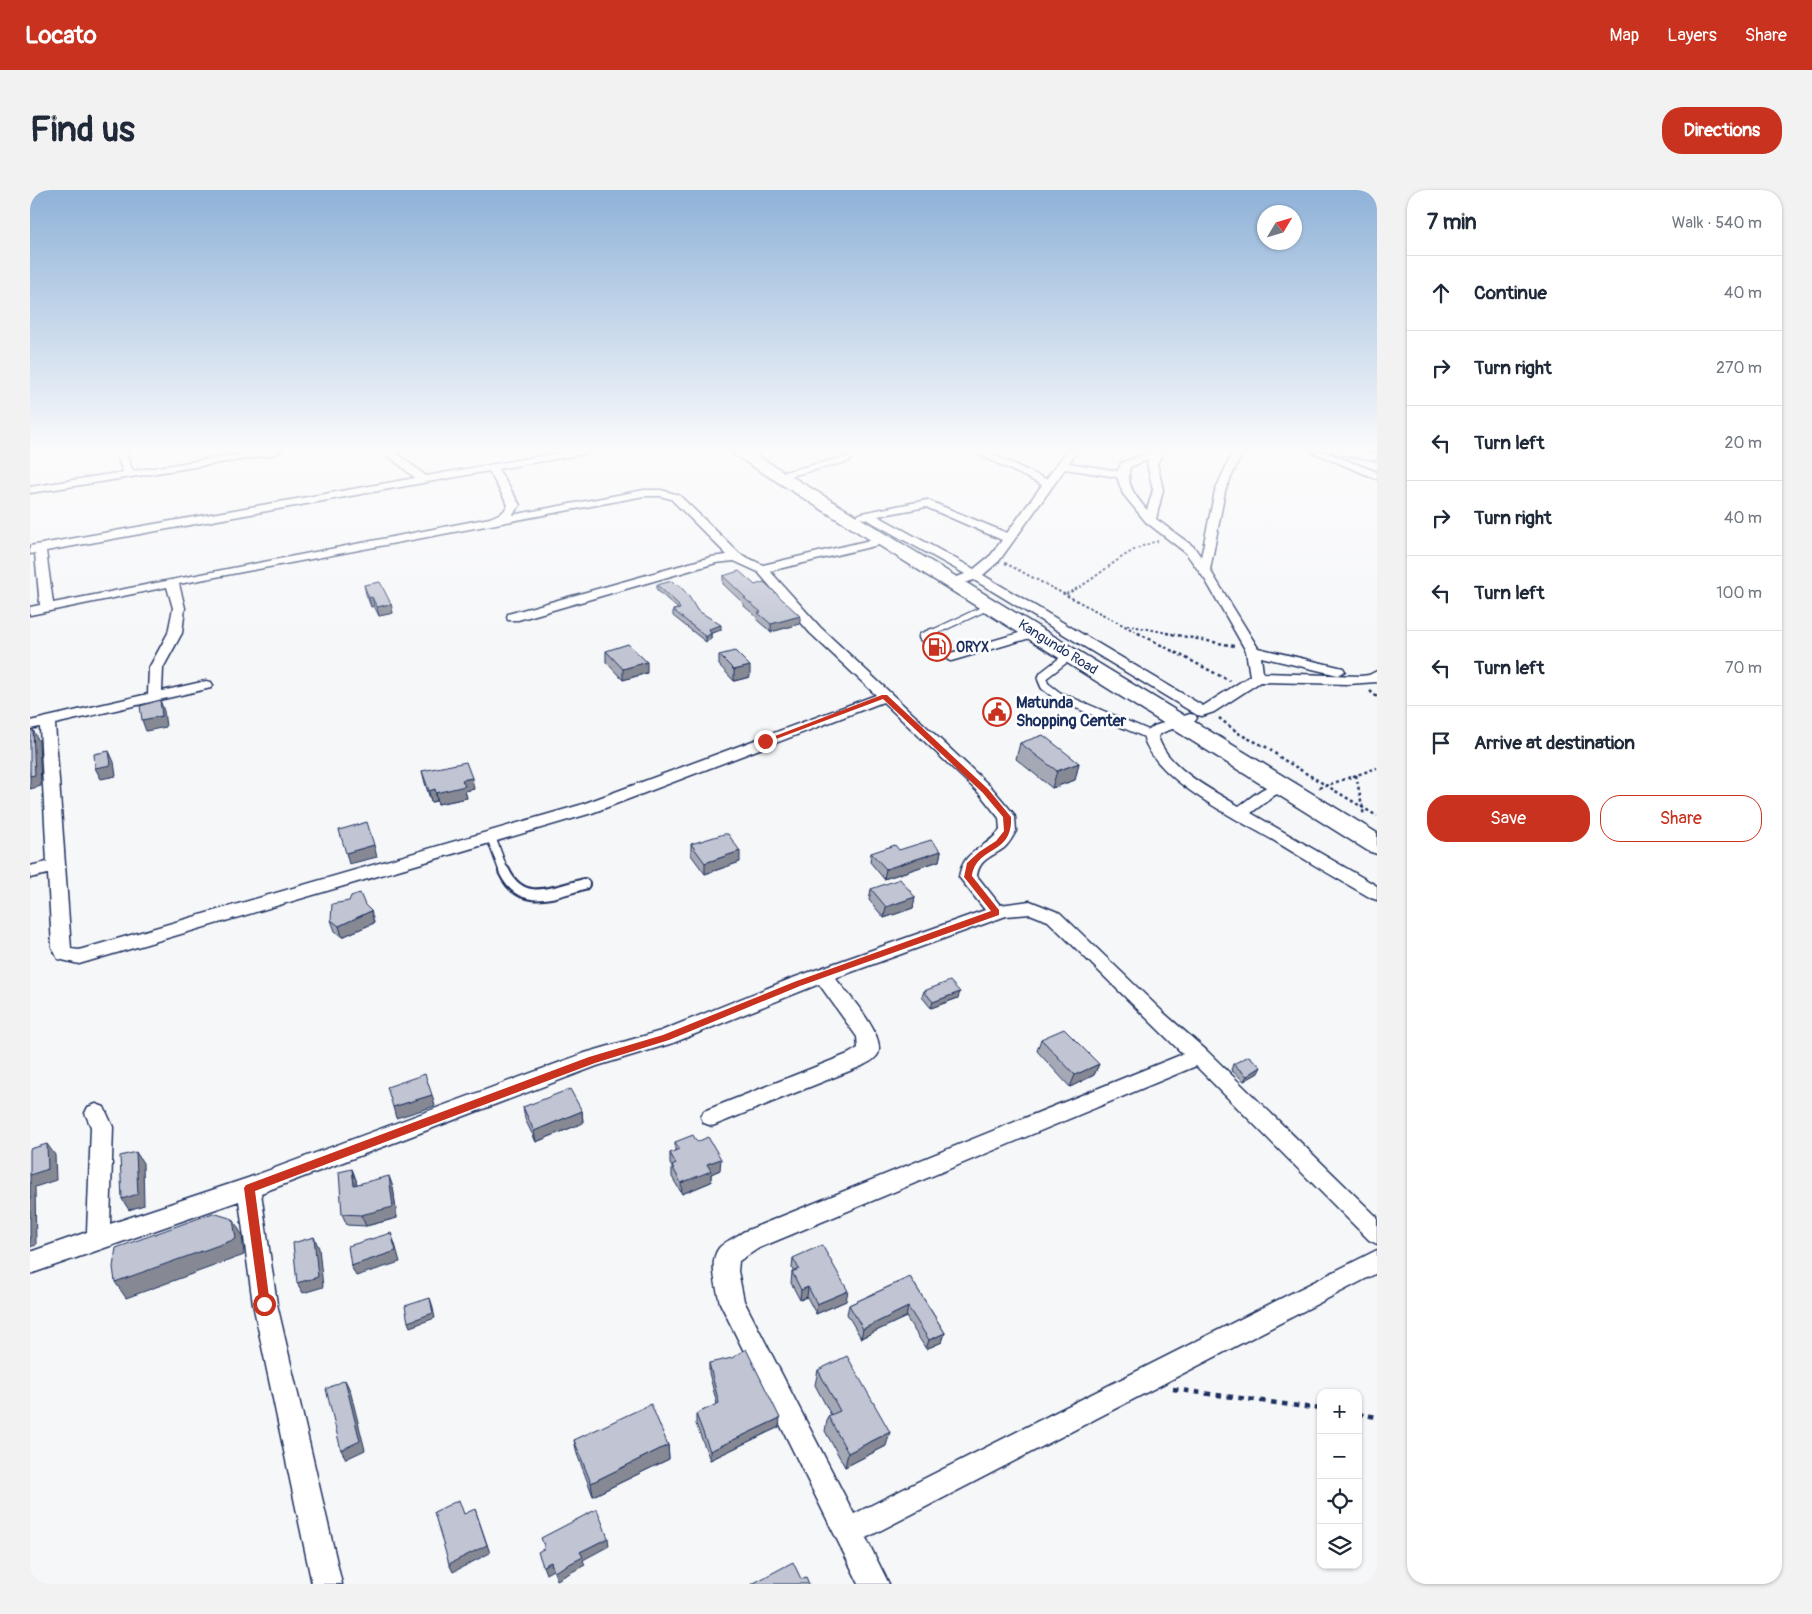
<!DOCTYPE html>
<meta charset="utf-8">
<style>
body{margin:0;font-family:Pangolin,sans-serif;background:#f2f2f3;color:#1f2937}
.controls{position:absolute;right:15px;bottom:15px;display:grid;overflow:hidden;border-radius:10px;box-shadow:0 1px 4px #0004}
.controls button{width:45px;height:45px;display:grid;place-items:center;padding:0;border:0;border-bottom:1px solid #e0e1e3;background:#fff;color:#1f2937;font:25px sans-serif}
.compass{position:absolute;left:1227px;top:15px;width:45px;height:45px;border-radius:50%;background:#fff;box-shadow:0 1px 4px #0004;rotate:52deg}
.stop{position:absolute;width:15px;height:15px;margin:-11px;border:4px solid #c8321e;border-radius:50%;background:#fff}
.stop.end{background:#c8321e;border-color:#fff;box-shadow:0 1px 5px #0008}
.list{margin:0;padding:0;list-style:none}
h2{display:flex;justify-content:space-between;align-items:center;height:65px;margin:0;padding:0 20px;font-size:21px}
h2 small{font-size:16px;font-weight:400;color:#747a83}
.list li{display:grid;grid-template-columns:32px 1fr auto;gap:15px;align-items:center;box-sizing:border-box;height:75px;padding:0 20px;border-top:1px solid #e0e1e3}
.list b{display:block;font-size:19px;white-space:nowrap}
.list em{font-size:16px;font-style:normal;color:#747a83}
.actions{display:flex;gap:10px;padding:15px 20px}
.actions a{flex:1;padding:11px 0;border:1px solid #c8321e;border-radius:20px;text-align:center;font-size:18px;color:#c8321e}
.actions .main{background:#c8321e;color:#fff}
.icon{flex:none;width:28px;height:28px;fill:none;stroke:currentColor;stroke-width:2;stroke-linecap:round;stroke-linejoin:round}
.map{position:relative;flex:none;width:1347px;height:1394px;overflow:hidden;border-radius:20px}
header{display:flex;align-items:center;gap:30px;box-sizing:border-box;height:70px;padding:0 25px;background:#c8321e;color:#fff}
header strong{font-size:24px}
nav{display:flex;gap:28px;margin-inline-start:auto;font-size:18px}
.intro{display:flex;align-items:center;justify-content:space-between;box-sizing:border-box;height:120px;padding:0 30px}
h1{margin:0;font-size:35px}
.button{padding:12px 22px;border-radius:20px;background:#c8321e;color:#fff;font-size:18px;font-weight:700}
main{display:flex;gap:30px;padding:0 30px}
aside{flex:1;background:#fff;border-radius:20px;box-shadow:0 1px 4px #0004}
.map>svg:first-child{display:block}
.lines{fill:none;stroke-linecap:round;stroke-linejoin:round}
.service-far2-casing{stroke:#1b2f5e;stroke-width:8}
.service-far1-casing{stroke:#1b2f5e;stroke-width:11}
.service-casing{stroke:#1b2f5e;stroke-width:14}
.minor-casing{stroke:#1b2f5e;stroke-width:3}
.trunk-casing{stroke:#1b2f5e;stroke-width:3}
.path-far2{stroke:#1b2f5e;stroke-width:2;stroke-dasharray:2.5 2.5;stroke-linecap:butt}
.path-far1{stroke:#1b2f5e;stroke-width:2.5;stroke-dasharray:3 3;stroke-linecap:butt}
.path{stroke:#1b2f5e;stroke-width:4.5;stroke-dasharray:5.5 5.5;stroke-linecap:butt}
.service-far2{stroke:#fff;stroke-width:5.5}
.service-far1{stroke:#fff;stroke-width:8}
.service{stroke:#fff;stroke-width:10}
.minor{fill:#fff;fill-rule:evenodd}
.trunk{fill:#fff;fill-rule:evenodd}
.wall{fill:#a5a9b5;stroke:#1b2f5e}
.shaded-wall{fill:#868994;stroke:#1b2f5e}
.building{fill:#c0c4d3;stroke:#1b2f5e}
.route{fill:#c8321e}
.labels{text-anchor:middle;dominant-baseline:central;stroke-width:5;stroke-linejoin:round;paint-order:stroke}
.far-poi-label{font-size:14px;font-weight:bold;fill:#1b2f5e;stroke:#fff;text-anchor:start}
.far-street-label{font-size:14px;fill:#1b2f5e;stroke:#fff}
.poi-label{font-size:16px;font-weight:bold;fill:#1b2f5e;stroke:#fff;text-anchor:start}
</style>
<header>
<strong>Locato</strong>
<nav><a>Map</a><a>Layers</a><a>Share</a></nav>
</header>
<div class="intro"><h1>Find us</h1><a class="button">Directions</a></div>
<main>
<div class="map">
<svg width="1347" height="1394" viewBox="0 0 1347 1394">
<rect width="100%" height="100%" fill="#f6f7f9"/>
<filter id="ink" filterUnits="userSpaceOnUse"><feTurbulence type="fractalNoise" baseFrequency=".02" numOctaves="2"/><feDisplacementMap in="SourceGraphic" scale="10" xChannelSelector="R" yChannelSelector="G"/><feConvolveMatrix kernelMatrix="1 2 1 2 8 2 1 2 1" color-interpolation-filters="sRGB"/></filter>
<g filter="url(#ink)">
<g class="lines">
<defs>
<g id="service-far2">
<polyline points="749,286 818,269"/>
<polyline points="900,444 960,416"/>
<polyline points="998,444 1005,442"/>
</g>
<g id="service-far1">
<polyline points="902,443 893,447 921,467 1003,443"/>
<polyline points="1040,465 1014,485 1012,489 1015,496 1028,506 1120,545"/>
<polyline points="461,647 474,682"/>
</g>
<path id="service" d="M474,681C491,718 523,702 554,694"/>
<g id="minor">
<polygon points="85,261 95,261 103,281 230,261 252,261 247,264 0,303 0,297 93,282"/>
<path d="M353,261H364L396,286L539,261H559L554,264L468,279L490,315L482,325L614,300H631L649,305L710,364L733,375L853,347L857,349L859,351L857,353L740,381L790,437L962,598L983,623L985,627L986,641C983,646 979,654 974,658C962,667 949,669 947,686L970,715L1000,711L1030,723L1135,824L1176,860L1347,1027V1054L1339,1050L1166,876L729,1058L709,1071L708,1081L714,1111L824,1324L1347,1060V1083L836,1348L859,1394H829L690,1113C687,1097 678,1072 689,1058C694,1052 706,1047 713,1042L1153,864L1018,731L1000,724L976,726L805,788C817,803 856,845 848,864C845,870 837,873 832,876L690,933L682,936L674,933L671,927L674,921L818,864L828,858L827,847L789,794L643,853L567,876L231,1003L247,1114L312,1394H282L223,1114L209,1011L0,1084V1062L57,1042L61,937L55,923L58,917L66,914L74,917L83,937L80,1034L218,988L555,863L631,841L760,789L955,720L929,687C934,658 954,661 970,640L969,628L950,604L853,512L562,623L49,774L28,769L22,757L18,684L0,688V676L17,672L10,537L0,539V531L118,504L119,478L138,443L143,418L137,397L0,425V417L10,415L5,363L0,364V356L385,288ZM459,281L478,315L473,322L460,328L23,413L16,361ZM614,306H630L641,309L697,365L681,367L478,424L477,427L478,430H488L686,373L704,371L728,382L780,443L846,505L550,615L49,760L41,759L25,534L181,498L183,495L181,492L176,491L132,501L133,478L152,443L155,418L149,394Z"/>
<path d="M942,261H955L1016,289L1037,261H1047L1039,273L1088,281L1091,273L1122,261H1135L1127,273L1133,300L1126,329L1164,357L1171,367L1185,301L1203,261H1213L1195,301L1180,380L1228,458L1313,478L1315,481L1308,485L1231,467L1233,483L1331,486L1339,485L1347,481V492L1318,494L1230,492L1184,522L1172,526L1167,525L944,390L922,397L918,396L916,393L918,390L935,384L836,329L828,328L826,326L832,323L897,310L977,343L1012,295ZM1119,269L1117,273L1123,300L1117,320C1106,307 1095,294 1100,277ZM1035,279L1087,287L1093,304L1116,332L1156,363L1176,391L1216,461L1220,486L1173,516L953,385L969,371ZM896,317L972,350L961,365L944,379L848,326Z"/>
<polygon points="1280,261 1293,261 1347,282 1347,289"/>
<polygon points="1302,261 1325,261 1347,264 1347,270 1307,264"/>
<path d="M1160,524L1165,525L1167,528L1165,531L1134,542L1128,546C1136,577 1183,601 1209,616C1222,607 1240,589 1258,594L1260,597L1258,600L1245,605L1221,623L1347,696V710L1341,708C1308,689 1275,670 1243,650C1205,628 1123,589 1113,545L1124,536Z"/>
</g>
<polygon id="trunk" points="701,261 720,261 1347,643 1347,664 1338,661 703,264"/>
</defs>
<use href="#service-far2" class="service-far2-casing"/>
<use href="#service-far1" class="service-far1-casing"/>
<use href="#service" class="service-casing"/>
<use href="#minor" class="minor-casing"/>
<use href="#trunk" class="trunk-casing"/>
<g class="path-far2">
<polyline points="975,373 1110,444"/>
<path d="M1036,404C1070,389 1090,360 1128,351"/>
<polyline points="1097,435 1143,444"/>
</g>
<g class="path-far1">
<polyline points="1108,443 1200,491"/>
<polyline points="1136,443 1204,456"/>
<polyline points="1340,501 1347,507"/>
<polyline points="1189,528 1211,545 1236,557 1254,570 1347,626"/>
<polyline points="1326,585 1334,626"/>
<polyline points="1289,598 1347,578"/>
</g>
<g class="path">
<polyline points="1143,1199 1291,1219"/>
<polyline points="1328,1224 1347,1227"/>
</g>
<use href="#service-far2" class="service-far2"/>
<use href="#service-far1" class="service-far1"/>
<use href="#service" class="service"/>
<use href="#minor" class="minor"/>
<use href="#trunk" class="trunk"/>
</g>
<g class="wall">
<polygon points="693,386 770,434 741,442 728,431 728,428 714,416 714,414 693,394"/>
<polygon points="334,395 361,414 363,423 349,426 344,416 341,417 336,404"/>
<polygon points="627,395 667,420 691,440 681,443 681,449 676,452 643,426 643,420 648,419 647,418 627,400"/>
<polygon points="576,461 617,483 593,490 576,472"/>
<polygon points="689,465 720,487 704,491 689,475"/>
<polygon points="990,553 1049,573 1045,590 1022,598 986,569"/>
<polygon points="392,581 444,599 435,601 437,608 408,614 407,611 401,612 395,593"/>
<polygon points="661,654 710,672 675,684 661,665"/>
<polygon points="911,661 909,671 854,689 840,672 841,663"/>
<polygon points="841,699 885,707 883,718 854,728 839,710"/>
<polygon points="319,711 335,715 341,721 344,733 312,747 305,741 301,730"/>
<polygon points="894,801 928,808 901,818 892,807"/>
<polygon points="1011,849 1069,874 1064,885 1040,897 1007,861"/>
<polygon points="1203,874 1228,883 1214,891 1201,880"/>
<polygon points="493,917 552,921 553,933 506,952 495,929"/>
<polygon points="645,952 667,952 690,980 681,984 681,992 652,1004 642,987 642,977 640,974 640,963 645,961"/>
<polygon points="322,979 326,990 327,995 363,997 367,1028 336,1036 317,1035 312,1024"/>
<polygon points="763,1068 816,1111 786,1124 777,1107 770,1110 761,1093 762,1082 763,1081 762,1078"/>
<polygon points="880,1087 915,1143 912,1152 896,1159 876,1127 831,1148 817,1124 819,1115"/>
<polygon points="679,1173 749,1237 680,1270 666,1234 666,1224 687,1214 679,1183"/>
<polygon points="788,1180 856,1256 815,1277 795,1241 798,1226 801,1225 785,1195"/>
<polygon points="544,1250 638,1255 639,1269 563,1306 547,1264"/>
</g>
<g class="shaded-wall">
<polygon points="342,407 344,416 341,417 339,408"/>
<polygon points="361,414 363,423 349,426 347,417"/>
<polygon points="770,426 770,434 741,442 741,434"/>
<polygon points="691,435 691,440 679,444 679,439"/>
<polygon points="681,443 681,449 676,452 676,447"/>
<polygon points="617,472 617,483 593,490 593,479"/>
<polygon points="720,476 720,487 704,491 704,480"/>
<polygon points="130,510 134,521 136,537 116,541 112,530"/>
<polygon points="3,540 9,551 11,596 0,599 0,586"/>
<polygon points="79,561 84,572 86,586 71,589 65,578"/>
<polygon points="1049,573 1045,590 1022,598 1027,581"/>
<polygon points="442,588 444,599 435,601 437,608 408,614 406,603 432,590"/>
<polygon points="405,599 407,611 401,612 399,601"/>
<polygon points="344,655 347,667 319,674 316,663"/>
<polygon points="710,661 710,672 675,684 675,673"/>
<polygon points="911,661 909,671 854,689 856,679"/>
<polygon points="885,707 883,718 854,728 856,717"/>
<polygon points="341,721 344,733 312,747 309,736"/>
<polygon points="930,802 928,808 901,818 903,812"/>
<polygon points="1069,874 1064,885 1040,897 1045,885"/>
<polygon points="1231,877 1228,883 1214,891 1217,886"/>
<polygon points="402,905 405,916 366,928 363,917"/>
<polygon points="552,921 553,933 506,952 504,941"/>
<polygon points="17,954 25,965 26,990 5,997 6,1055 0,1057 0,985"/>
<polygon points="106,962 113,973 114,1015 99,1020 92,1009"/>
<polygon points="691,969 690,980 681,984 681,992 652,1004 651,993 677,974"/>
<polygon points="322,979 326,990 329,1006 324,995"/>
<polygon points="359,986 363,997 367,1028 336,1036 331,1025"/>
<polygon points="203,1029 212,1045 214,1065 96,1108 85,1092"/>
<polygon points="361,1043 365,1054 370,1072 326,1086 321,1076"/>
<polygon points="284,1047 289,1058 293,1097 273,1103 267,1093"/>
<polygon points="778,1097 777,1107 770,1110 771,1100"/>
<polygon points="818,1101 816,1111 786,1124 787,1114"/>
<polygon points="400,1108 402,1114 405,1128 380,1137 378,1132"/>
<polygon points="878,1117 876,1127 831,1148 833,1139"/>
<polygon points="915,1143 912,1152 896,1159 899,1150"/>
<polygon points="315,1190 320,1200 335,1260 316,1269 311,1260"/>
<polygon points="750,1228 749,1237 680,1270 680,1261"/>
<polygon points="860,1242 856,1256 815,1277 818,1263"/>
<polygon points="638,1255 639,1269 563,1306 561,1293"/>
<polygon points="445,1319 460,1363 423,1382 419,1374"/>
<polygon points="578,1348 579,1356 553,1370 555,1375 527,1390 524,1382 550,1362"/>
<polygon points="521,1372 523,1380 516,1384 513,1376"/>
</g>
<g class="building">
<polygon points="709,381 725,395 734,392 770,426 741,434 728,423 731,422 714,408 716,408 693,386"/>
<polygon points="642,391 646,395 648,394 658,405 667,420 691,435 679,439 681,443 676,447 643,420 650,419 647,413 627,395"/>
<polygon points="350,392 361,414 347,417 342,407 339,408 334,395"/>
<polygon points="598,454 617,472 593,479 576,461"/>
<polygon points="705,461 720,476 704,480 689,465"/>
<polygon points="130,510 132,526 112,530 110,516"/>
<polygon points="0,540 3,540 5,585 0,586"/>
<polygon points="1013,545 1049,573 1027,581 990,553"/>
<polygon points="79,561 81,575 65,578 64,564"/>
<polygon points="436,572 442,588 432,590 435,596 406,603 405,599 399,601 392,581"/>
<polygon points="337,632 344,655 316,663 309,640"/>
<polygon points="694,644 698,644 710,661 675,673 661,654"/>
<polygon points="901,650 911,661 856,679 841,663 865,655 869,660"/>
<polygon points="870,689 885,707 856,717 841,699"/>
<polygon points="330,703 335,715 341,721 309,736 301,730 302,714 319,711 321,706"/>
<polygon points="920,791 930,802 903,812 894,801"/>
<polygon points="1034,839 1069,874 1045,885 1011,849"/>
<polygon points="1219,866 1231,877 1217,886 1203,874"/>
<polygon points="395,884 402,905 363,917 357,897"/>
<polygon points="540,899 552,921 504,941 493,917"/>
<polygon points="663,945 667,952 678,947 691,969 677,974 681,981 651,993 642,976 646,974 640,963 649,959 645,952"/>
<polygon points="17,954 18,979 0,985 0,959"/>
<polygon points="106,962 108,1004 92,1009 90,966"/>
<polygon points="322,979 324,995 359,986 363,1017 331,1025 312,1024 309,982"/>
<polygon points="183,1023 203,1029 206,1049 85,1092 83,1077 86,1058"/>
<polygon points="361,1043 366,1061 321,1076 318,1056"/>
<polygon points="284,1047 288,1087 267,1093 263,1053"/>
<polygon points="792,1055 818,1101 787,1114 778,1097 771,1100 762,1082 769,1079 763,1068"/>
<polygon points="880,1087 915,1143 899,1150 878,1117 833,1139 819,1115"/>
<polygon points="400,1108 403,1123 378,1132 375,1116"/>
<polygon points="716,1159 750,1228 680,1261 666,1224 689,1213 679,1173 702,1168"/>
<polygon points="817,1166 860,1242 818,1263 798,1226 810,1221 788,1180"/>
<polygon points="315,1190 330,1251 311,1260 296,1199"/>
<polygon points="621,1214 638,1255 561,1293 544,1250"/>
<polygon points="429,1310 434,1324 445,1319 457,1355 419,1374 404,1322"/>
<polygon points="567,1319 578,1348 550,1362 553,1367 524,1382 521,1372 513,1376 508,1362 515,1358 511,1348"/>
<polygon points="763,1372 771,1389 776,1387 779,1394 722,1394"/>
</g>
</g>
<linearGradient id="sky" x2="0" y2="1"><stop stop-color="#8fb2d8"/><stop offset="0.57" stop-color="#fbfbfc"/><stop offset="1" stop-color="#fbfbfc" stop-opacity="0"/></linearGradient>
<rect width="1347" height="456" fill="url(#sky)"/>
<path class="route" d="M852,505H857L958,599L981,627C983,666 947,655 942,686L969,720V725L770,796L639,850L565,873L225,1001L240,1114L239,1117L234,1119L230,1117L214,998L216,995L559,867L633,845L764,792L961,721L934,687L937,673L949,662L966,651L974,641L973,627L953,603L853,509L738,552L732,551Z"/>
<defs>
<symbol id="fuel-ring" viewBox="-11 -11 22 22"><circle r="9.5" fill="#fff" stroke="#c8321e" stroke-width="1.5"/><path d="M-5.5-6h7V0h2V4h1.3V-2.5L3-4.5l.8-.8L6-3V5H2.5V1h-1V6h-7ZM-4.2-4.7v3.2H.2V-4.7Z" fill="#c8321e"/></symbol>
<symbol id="civic-ring" viewBox="-11 -11 22 22"><circle r="9.5" fill="#fff" stroke="#c8321e" stroke-width="1.5"/><path d="M-.6-6.5H3V-4.5H.6V-3L4-1V1h2V6H-6V1h2V-1L-.6-3ZM-1.2 2.5V6h2.4V2.5Z" fill="#c8321e"/></symbol>
</defs>
<g fill-rule="evenodd">
<use href="#fuel-ring" x="891" y="441" width="32" height="32"/>
<use href="#civic-ring" x="951" y="506" width="32" height="32"/>
</g>
<g class="labels">
<g class="far-poi-label">
<text x="926" y="457">ORYX</text>
</g>
<g class="far-street-label">
<text transform="translate(1028 457) rotate(32)">Kangundo Road</text>
</g>
<g class="poi-label">
<text x="986" y="513">Matunda<tspan x="986" dy="18">Shopping Center</tspan></text>
</g>
</g>
</svg>
<div class="controls">
<button>+</button>
<button>−</button>
<button><svg class="icon" aria-label="locate" viewBox="0 0 24 24"><circle cx="12" cy="12" r="6"/><path d="M12 2v4M12 18v4M2 12h4M18 12h4"/></svg></button>
<button><svg class="icon" aria-label="layers" viewBox="0 0 24 24"><path d="M12 4l9 5-9 5-9-5zM3 14l9 5 9-5"/></svg></button>
</div>
<svg class="compass" viewBox="-18 -18 36 36"><path d="M0-13l5 13h-10z" fill="#e53935"/><path d="M0 13l5-13h-10z" fill="#747a83"/></svg>
<div class="stop" style="left:234px;top:1114px"></div>
<div class="stop end" style="left:735px;top:551px"></div>
</div>
<aside>
<h2>7 min<small>Walk · 540 m</small></h2>
<ul class="list">
<li><svg class="icon" aria-label="ahead" viewBox="0 0 24 24"><path d="M12 20V5M6 11l6-6 6 6"/></svg><div><b>Continue</b></div><em>40 m</em></li>
<li><svg class="icon" aria-label="right" viewBox="0 0 24 24"><path d="M7 20v-9h11M14 6l5 5-5 5"/></svg><div><b>Turn right</b></div><em>270 m</em></li>
<li><svg class="icon" aria-label="left" viewBox="0 0 24 24"><path d="M17 20v-9H6M10 6l-5 5 5 5"/></svg><div><b>Turn left</b></div><em>20 m</em></li>
<li><svg class="icon" aria-label="right" viewBox="0 0 24 24"><path d="M7 20v-9h11M14 6l5 5-5 5"/></svg><div><b>Turn right</b></div><em>40 m</em></li>
<li><svg class="icon" aria-label="left" viewBox="0 0 24 24"><path d="M17 20v-9H6M10 6l-5 5 5 5"/></svg><div><b>Turn left</b></div><em>100 m</em></li>
<li><svg class="icon" aria-label="left" viewBox="0 0 24 24"><path d="M17 20v-9H6M10 6l-5 5 5 5"/></svg><div><b>Turn left</b></div><em>70 m</em></li>
<li><svg class="icon" aria-label="arrive" viewBox="0 0 24 24"><path d="M6 21V4h12l-3 4 3 4H6"/></svg><div><b>Arrive at destination</b></div></li>
</ul>
<div class="actions"><a class="main">Save</a><a>Share</a></div>
</aside>
</main>
